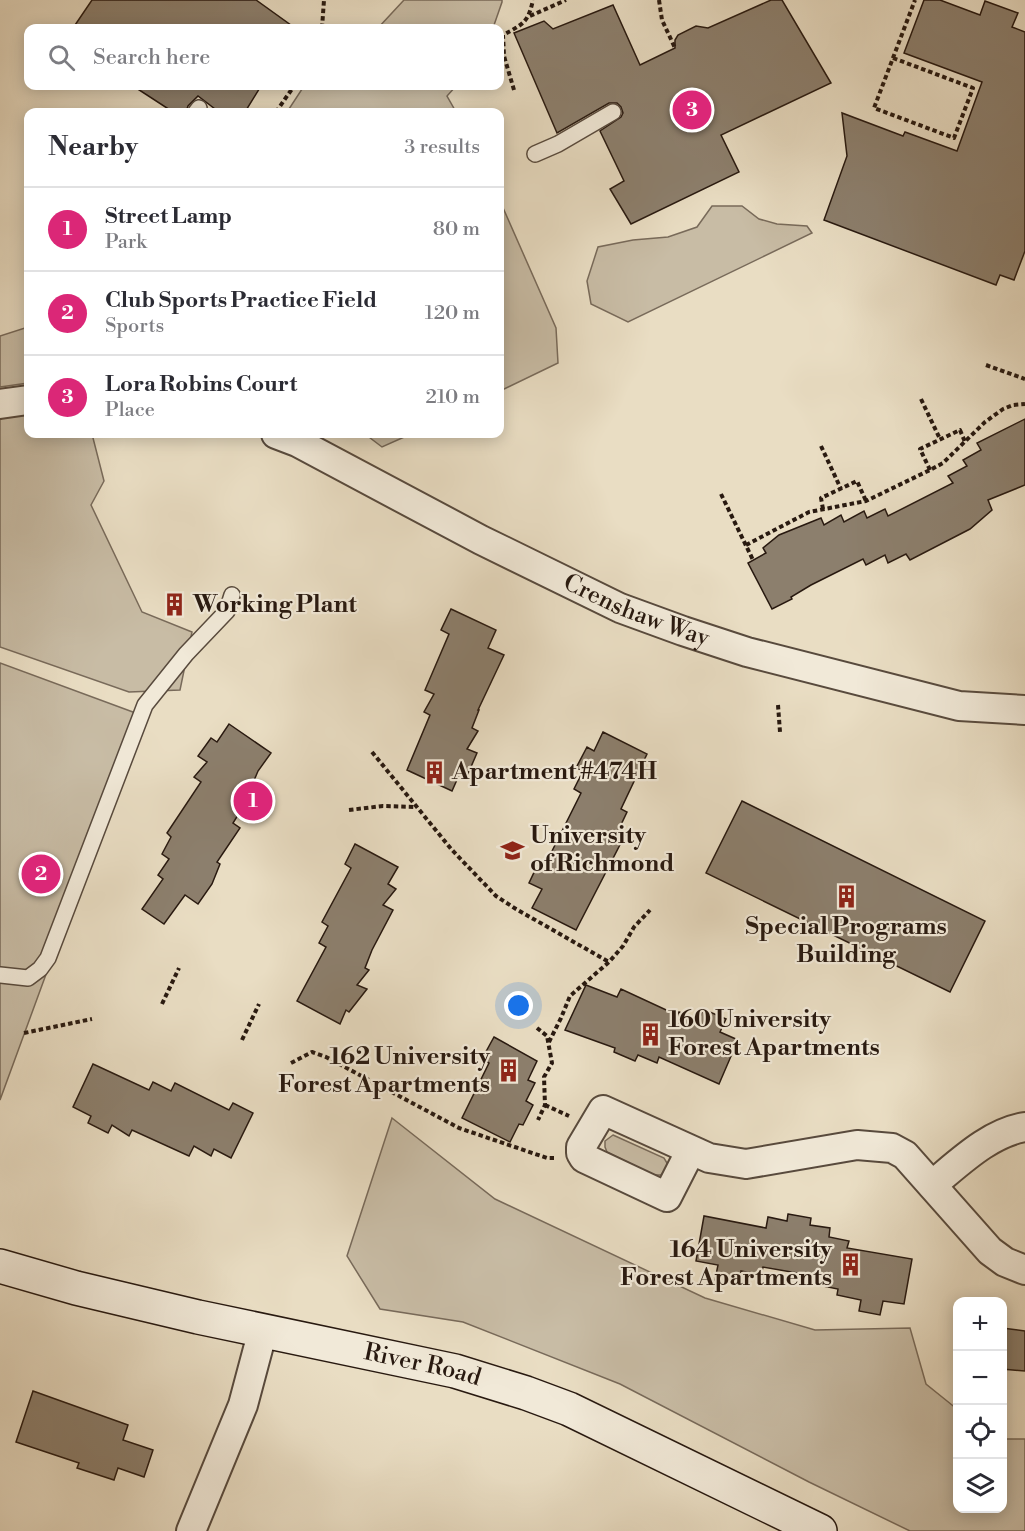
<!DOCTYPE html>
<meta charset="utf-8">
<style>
body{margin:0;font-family:"Libre Bodoni",serif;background:#f7f7f7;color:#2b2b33}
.controls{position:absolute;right:18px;bottom:18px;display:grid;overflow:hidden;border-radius:12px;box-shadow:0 3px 15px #0003}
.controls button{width:54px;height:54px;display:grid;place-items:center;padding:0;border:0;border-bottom:2px solid #e1e1e2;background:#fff;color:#2b2b33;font:30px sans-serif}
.you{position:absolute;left:519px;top:1006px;width:21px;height:21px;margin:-15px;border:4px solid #fff;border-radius:50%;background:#1a73e8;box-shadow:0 0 0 9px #1a73e833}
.badge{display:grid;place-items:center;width:39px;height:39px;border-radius:50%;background:#db2777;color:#fff;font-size:20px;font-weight:700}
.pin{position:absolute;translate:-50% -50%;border:3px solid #fff;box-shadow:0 2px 6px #0006}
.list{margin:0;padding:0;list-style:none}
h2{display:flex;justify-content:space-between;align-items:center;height:78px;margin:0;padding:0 24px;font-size:26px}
h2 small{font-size:20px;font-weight:400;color:#7c7c81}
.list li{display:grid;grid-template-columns:39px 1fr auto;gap:18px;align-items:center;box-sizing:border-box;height:84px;padding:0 24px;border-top:2px solid #e1e1e2}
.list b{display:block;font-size:22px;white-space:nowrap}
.list p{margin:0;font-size:20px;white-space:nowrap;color:#7c7c81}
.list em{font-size:20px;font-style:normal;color:#7c7c81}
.icon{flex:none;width:33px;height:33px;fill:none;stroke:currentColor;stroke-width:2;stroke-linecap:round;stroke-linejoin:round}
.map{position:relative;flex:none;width:1025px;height:1531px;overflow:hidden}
.search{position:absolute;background:#fff;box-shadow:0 3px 15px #0003;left:24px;top:24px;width:480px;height:66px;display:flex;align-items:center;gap:15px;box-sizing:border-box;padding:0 21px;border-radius:12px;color:#7c7c81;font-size:22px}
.panel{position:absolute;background:#fff;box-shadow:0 3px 15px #0003;left:24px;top:108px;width:480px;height:330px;border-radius:12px}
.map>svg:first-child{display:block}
.green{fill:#c8bca5;stroke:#786a5a;stroke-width:1.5}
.building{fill:#8c7f6d;stroke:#281910;stroke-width:1.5}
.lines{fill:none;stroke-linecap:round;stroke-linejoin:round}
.lane-casing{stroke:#584a3d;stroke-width:18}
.street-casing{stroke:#584a3d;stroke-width:32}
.secondary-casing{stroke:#281910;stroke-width:36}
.path{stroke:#281910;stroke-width:4;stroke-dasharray:4.5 3;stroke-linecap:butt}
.lane{stroke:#f1e9d8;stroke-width:15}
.street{stroke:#f1e9d8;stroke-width:28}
.secondary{stroke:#f1e9d8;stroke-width:33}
.labels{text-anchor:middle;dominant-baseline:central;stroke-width:4.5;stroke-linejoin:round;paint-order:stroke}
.poi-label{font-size:24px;font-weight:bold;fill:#281910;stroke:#f1e9d8;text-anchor:start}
.street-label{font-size:24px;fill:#281910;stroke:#f1e9d8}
</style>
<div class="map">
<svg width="1025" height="1531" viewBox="0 0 1025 1531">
<rect width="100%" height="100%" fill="#e9ddc3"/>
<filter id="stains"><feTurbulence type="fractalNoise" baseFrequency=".00333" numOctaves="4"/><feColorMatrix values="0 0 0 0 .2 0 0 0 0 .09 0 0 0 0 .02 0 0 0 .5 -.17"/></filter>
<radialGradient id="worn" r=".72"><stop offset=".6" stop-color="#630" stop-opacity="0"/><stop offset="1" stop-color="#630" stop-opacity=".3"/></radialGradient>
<g class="green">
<polygon points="404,0 502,0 502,2 493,28 378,28"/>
<polygon points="304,86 456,86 447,96 456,112 287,112"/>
<polygon points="500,201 556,328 558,363 500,391"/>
<polygon points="712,206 742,206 759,219 777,224 807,226 812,233 628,322 591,304 587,281 598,247 633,240 668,237 697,227"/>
<polygon points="28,327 28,383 0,387 0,336"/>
<polygon points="28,413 28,434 92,434 104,481 91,505 142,612 192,632 180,690 129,692 0,647 0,417"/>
<polygon points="365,434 411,434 382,447"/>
<polygon points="0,663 141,715 0,1100"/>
<polygon points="392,1118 495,1199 705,1298 815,1330 910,1328 926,1384 957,1409 958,1508 1002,1508 1003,1439 1025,1439 1025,1531 910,1531 809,1482 620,1384 463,1322 380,1309 347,1256"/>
<polygon points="613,1135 664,1158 667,1163 666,1170 661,1175 653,1175 607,1152 605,1147 605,1141"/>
</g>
<g class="building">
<polygon points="92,0 256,0 295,28 73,28"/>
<polygon points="771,0 782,0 831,83 721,135 739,172 631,224 610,189 624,181 600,131 621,117 623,113 621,107 617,103 609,103 557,133 514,33 544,21 553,29 613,5 640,65 675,48 675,40 678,35 696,26 708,28"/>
<polygon points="924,0 940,0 980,15 985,1 1018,13 1012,27 1025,32 1025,251 1014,280 1000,275 996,285 824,220 847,156 842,113 903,136 905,132 957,151 982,82 904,53"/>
<polygon points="133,86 261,86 245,112 219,112 198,96 188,106 186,112 173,112"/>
<polygon points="1025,419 1025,485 988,500 992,510 970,529 910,560 906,554 888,563 885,555 866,565 863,559 811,585 791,597 792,599 772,609 748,563 766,553 763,548 779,535 821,518 824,525 841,515 844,522 864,511 867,518 885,509 888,516 953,483 948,476 967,466 963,460 981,450 977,443"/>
<polygon points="451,609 496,630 488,648 504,655 478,710 479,710 472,728 478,731 467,749 477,753 467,776 460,773 452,791 407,770 430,715 424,712 434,694 425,690 449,634 441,630"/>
<polygon points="229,724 271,753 258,771 243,807 233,823 240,828 217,862 220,864 212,884 198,904 185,895 164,924 142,909 163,879 158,875 169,859 162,854 171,837 167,833 201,782 194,777 207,762 198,756 211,738 217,742"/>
<polygon points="603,732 647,754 621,809 627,812 618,831 625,835 576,930 532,908 542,889 529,883 540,860 546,863 581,793 574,789 583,771 576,768 587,747 594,751"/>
<polygon points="742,801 985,921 950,992 706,873"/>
<polygon points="355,844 398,867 388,884 396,889 383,905 393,910 372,950 365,968 369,970 357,985 367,989 349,1012 346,1010 340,1024 297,1001 326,947 319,943 328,926 322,922 351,868 345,864"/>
<polygon points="586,985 617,997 621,989 677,1015 679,1012 699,1020 703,1009 726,1019 720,1032 738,1040 719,1084 659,1057 657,1063 638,1055 635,1061 614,1052 615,1048 565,1030"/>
<polygon points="494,1037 537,1061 528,1080 535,1083 526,1101 533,1105 523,1125 519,1124 510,1142 462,1118 489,1063 482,1059"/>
<polygon points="93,1064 149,1090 153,1082 171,1091 175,1083 229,1110 233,1103 253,1113 231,1158 214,1149 211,1156 194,1146 189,1156 132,1130 129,1136 112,1125 108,1133 88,1123 91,1116 73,1107"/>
<polygon points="788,1214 811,1218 810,1225 830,1228 829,1237 849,1241 847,1248 912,1259 904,1304 883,1301 880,1315 859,1311 861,1300 837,1295 838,1289 818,1285 820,1277 763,1267 761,1275 741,1271 739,1284 715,1280 718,1265 696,1261 704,1216 766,1228 768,1217 787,1221"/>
<polygon points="1002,1328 1025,1331 1025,1371 1002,1369"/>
<polygon points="33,1391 128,1425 123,1440 153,1450 144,1477 118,1468 114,1480 77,1468 79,1463 16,1442"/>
</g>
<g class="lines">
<defs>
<g id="lane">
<polyline points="196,112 199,108"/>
<polyline points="535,154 558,144 613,112"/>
<polyline points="0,975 28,978 40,969 48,958 145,705 186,654 227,611 232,595"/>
</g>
<g id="street">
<polyline points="0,404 28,400"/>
<path id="s1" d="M276,434L297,442L481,540L620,608L683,631L747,652L959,706L1025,710"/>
<polyline points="691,1150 667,1197 584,1158 581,1153 581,1147 603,1110 709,1158 746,1164 857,1145 892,1148 905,1155 990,1251 1005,1262 1025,1270"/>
<path d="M932,1185C959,1163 989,1133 1025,1127"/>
<polyline points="191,1531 243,1405 263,1330"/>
</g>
<g id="secondary">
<path id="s2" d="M0,1266L76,1288L198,1317L455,1371L526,1393L569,1409L820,1531"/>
</g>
</defs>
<use href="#lane" class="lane-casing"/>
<use href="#street" class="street-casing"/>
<use href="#secondary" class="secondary-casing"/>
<g class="path">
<polyline points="659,0 662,20 675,48"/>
<polyline points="530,16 566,0"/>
<polyline points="322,28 324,0"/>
<polyline points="893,58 973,88 954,138 874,108 915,0"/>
<path d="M514,90L504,56L503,35C523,24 528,23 533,0"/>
<polyline points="276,112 294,86"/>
<polyline points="986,365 1025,379"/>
<polyline points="921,399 940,439"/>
<polyline points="821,446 841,489"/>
<polyline points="930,470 920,449 960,430 965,442"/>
<polyline points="721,494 753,560"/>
<polyline points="823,509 821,498 857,481 866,501"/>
<polyline points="746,545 809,512 866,501 930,470 943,463 985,422 1003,409 1013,405 1025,404"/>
<polyline points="778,705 780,732"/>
<polyline points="372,752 452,850 496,896 516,909 609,962"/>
<polyline points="349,810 383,806 416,807"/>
<polyline points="162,1004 179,968"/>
<polyline points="537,1028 547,1036 552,1063 544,1077 545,1105 538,1120"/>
<polyline points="24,1033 92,1019"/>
<polyline points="242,1040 259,1004"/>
<polyline points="549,1042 561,1018 570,996 609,962 623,946 634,927 650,910"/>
<polyline points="291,1063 312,1052 326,1057 459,1128 547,1158 554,1158"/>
<polyline points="545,1105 569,1116"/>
</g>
<use href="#lane" class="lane"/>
<use href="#street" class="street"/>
<use href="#secondary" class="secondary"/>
</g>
<defs>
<symbol id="building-bare" viewBox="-9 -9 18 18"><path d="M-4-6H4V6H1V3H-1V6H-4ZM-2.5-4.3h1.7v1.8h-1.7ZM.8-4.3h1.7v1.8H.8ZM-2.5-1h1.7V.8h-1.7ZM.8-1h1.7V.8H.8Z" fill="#8f2418" stroke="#f1e9d8" stroke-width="2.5" paint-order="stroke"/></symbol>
<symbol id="university-bare" viewBox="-9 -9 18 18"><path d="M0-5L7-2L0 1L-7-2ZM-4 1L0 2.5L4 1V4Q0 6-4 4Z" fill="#8f2418" stroke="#f1e9d8" stroke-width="2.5" paint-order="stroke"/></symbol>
</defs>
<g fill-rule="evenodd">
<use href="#building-bare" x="158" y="588" width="33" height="33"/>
<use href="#building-bare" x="418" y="756" width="33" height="33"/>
<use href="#university-bare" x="496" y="834" width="33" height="33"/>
<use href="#building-bare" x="830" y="880" width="33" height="33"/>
<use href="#building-bare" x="634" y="1018" width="33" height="33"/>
<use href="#building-bare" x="492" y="1054" width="33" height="33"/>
<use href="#building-bare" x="834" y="1248" width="33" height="33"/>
</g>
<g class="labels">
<g class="poi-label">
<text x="193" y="605">Working Plant</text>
<text x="452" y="772">Apartment #474H</text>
<text x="530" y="836">University<tspan x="530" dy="28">of Richmond</tspan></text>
<text x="846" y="927" text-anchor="middle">Special Programs<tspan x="846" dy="28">Building</tspan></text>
<text x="668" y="1020">160 University<tspan x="668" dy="28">Forest Apartments</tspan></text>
<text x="490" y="1057" text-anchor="end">162 University<tspan x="490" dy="28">Forest Apartments</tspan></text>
<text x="832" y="1250" text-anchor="end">164 University<tspan x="832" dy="28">Forest Apartments</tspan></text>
</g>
<g class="street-label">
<text stroke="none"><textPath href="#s1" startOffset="402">Crenshaw Way</textPath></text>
<text stroke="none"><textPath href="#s2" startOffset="434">River Road</textPath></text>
</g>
</g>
<rect width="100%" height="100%" filter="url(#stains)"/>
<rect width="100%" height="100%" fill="url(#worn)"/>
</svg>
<div class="controls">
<button>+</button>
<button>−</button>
<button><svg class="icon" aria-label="locate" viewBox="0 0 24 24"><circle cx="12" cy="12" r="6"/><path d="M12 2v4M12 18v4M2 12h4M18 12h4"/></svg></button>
<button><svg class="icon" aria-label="layers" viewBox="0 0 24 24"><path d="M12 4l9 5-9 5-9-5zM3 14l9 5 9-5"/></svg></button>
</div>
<div class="you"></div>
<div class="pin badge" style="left:253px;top:801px">1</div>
<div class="pin badge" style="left:41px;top:874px">2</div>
<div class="pin badge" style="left:692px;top:110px">3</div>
<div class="search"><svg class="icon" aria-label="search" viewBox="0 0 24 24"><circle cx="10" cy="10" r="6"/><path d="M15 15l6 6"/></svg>Search here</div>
<section class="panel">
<h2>Nearby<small>3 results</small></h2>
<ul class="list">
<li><span class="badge">1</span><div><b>Street Lamp</b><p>Park</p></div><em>80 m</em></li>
<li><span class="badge">2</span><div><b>Club Sports Practice Field</b><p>Sports</p></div><em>120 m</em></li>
<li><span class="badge">3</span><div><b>Lora Robins Court</b><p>Place</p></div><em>210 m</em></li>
</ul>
</section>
</div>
